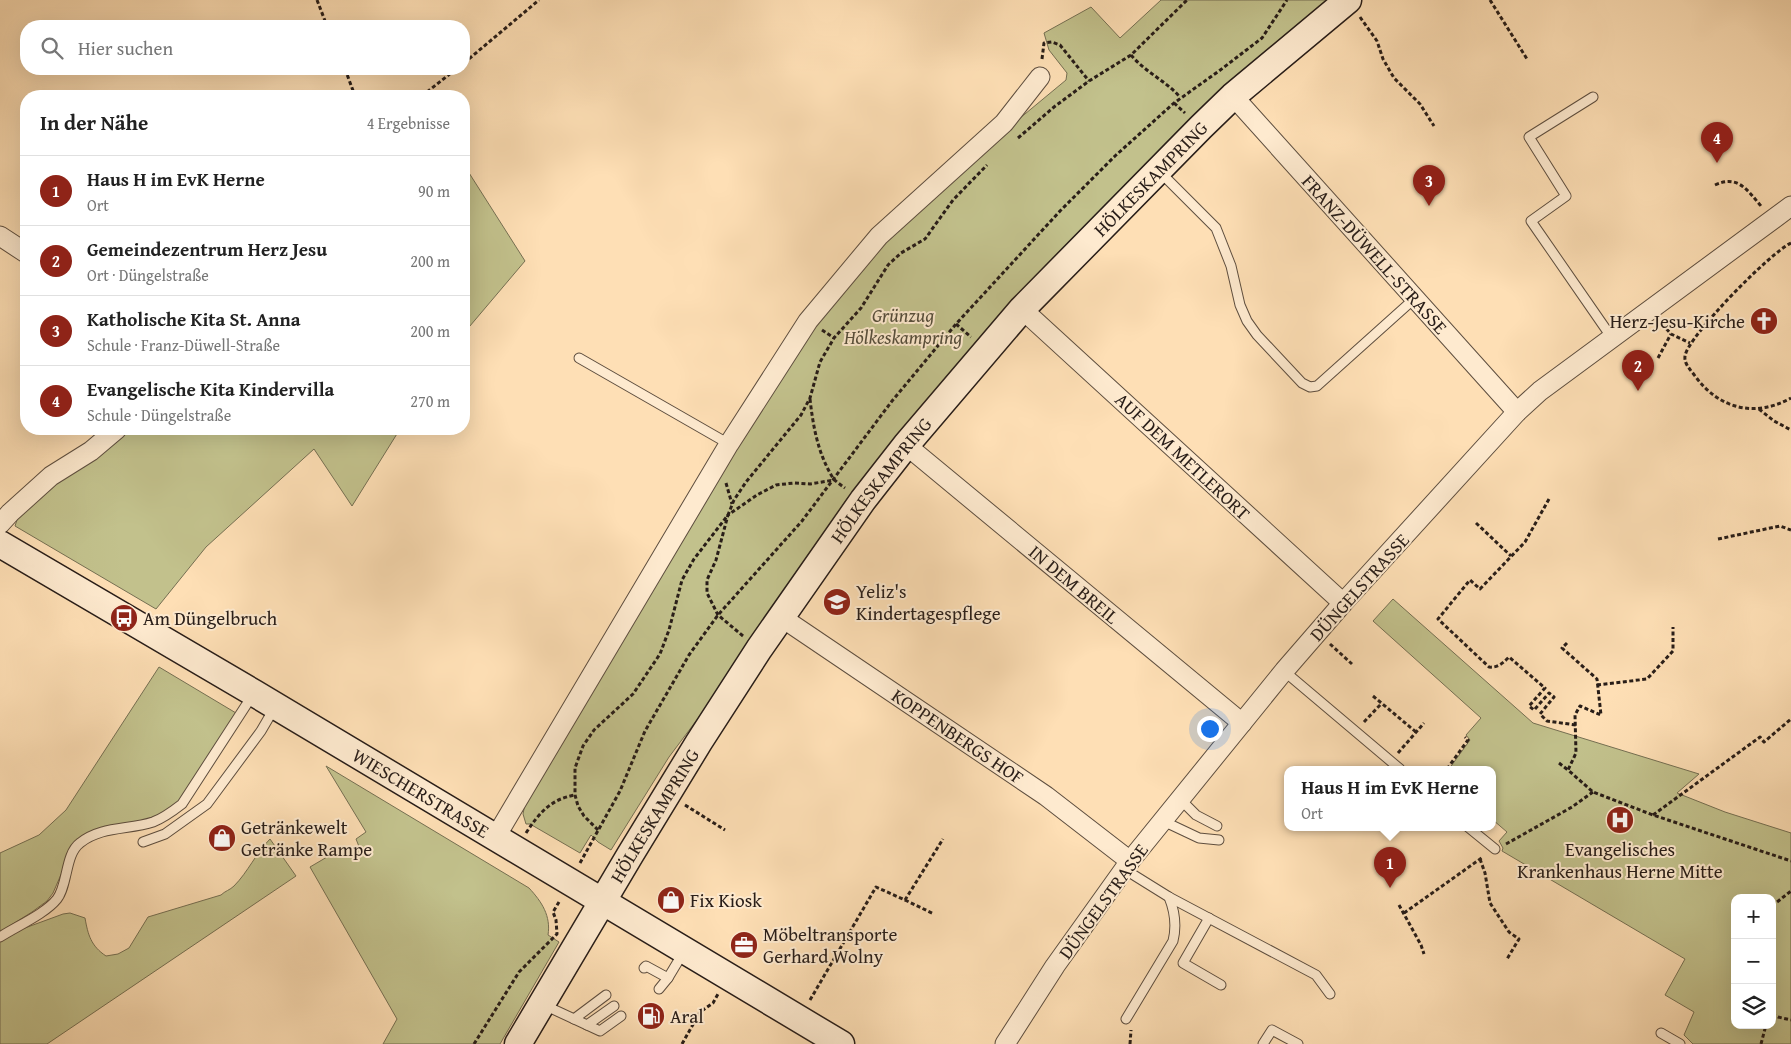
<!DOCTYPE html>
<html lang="de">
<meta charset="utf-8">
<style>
body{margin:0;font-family:"Gentium Book Plus",serif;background:#f2f2f2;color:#222}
.controls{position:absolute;right:15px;bottom:15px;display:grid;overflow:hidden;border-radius:10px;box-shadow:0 5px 20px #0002}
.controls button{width:45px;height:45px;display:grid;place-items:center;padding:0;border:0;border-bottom:1px solid #e0e0e0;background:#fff;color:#222;font:25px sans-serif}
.you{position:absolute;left:1209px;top:728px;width:18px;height:18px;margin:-12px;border:4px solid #fff;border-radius:50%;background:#1a73e8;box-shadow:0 0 0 8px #1a73e833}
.badge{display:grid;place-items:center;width:32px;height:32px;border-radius:50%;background:#8f2418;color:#fff;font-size:16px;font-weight:700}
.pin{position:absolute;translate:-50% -41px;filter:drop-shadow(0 1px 2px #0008)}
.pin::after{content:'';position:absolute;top:26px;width:18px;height:15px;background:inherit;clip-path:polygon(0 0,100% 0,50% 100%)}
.popup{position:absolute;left:1284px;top:766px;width:212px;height:65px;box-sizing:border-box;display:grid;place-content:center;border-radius:10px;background:#fff;filter:drop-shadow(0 1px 4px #0005);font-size:16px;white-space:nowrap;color:#767676}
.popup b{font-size:19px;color:#222}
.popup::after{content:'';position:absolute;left:50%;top:100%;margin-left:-10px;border:10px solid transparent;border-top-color:#fff}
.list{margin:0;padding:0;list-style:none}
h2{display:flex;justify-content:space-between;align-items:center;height:65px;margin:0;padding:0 20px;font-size:21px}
h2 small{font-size:16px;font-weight:400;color:#767676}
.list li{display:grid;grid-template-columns:32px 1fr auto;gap:15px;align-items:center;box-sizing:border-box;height:70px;padding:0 20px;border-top:1px solid #e0e0e0}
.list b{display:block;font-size:19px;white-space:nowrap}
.list p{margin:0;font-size:16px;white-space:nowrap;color:#767676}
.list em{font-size:16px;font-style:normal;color:#767676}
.icon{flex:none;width:28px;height:28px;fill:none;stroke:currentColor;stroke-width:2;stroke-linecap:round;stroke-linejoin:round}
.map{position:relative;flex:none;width:1791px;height:1044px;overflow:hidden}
.search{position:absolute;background:#fff;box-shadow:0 5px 20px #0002;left:20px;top:20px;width:450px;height:55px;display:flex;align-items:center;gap:12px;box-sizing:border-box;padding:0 18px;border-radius:20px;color:#767676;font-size:19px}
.panel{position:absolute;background:#fff;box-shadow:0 5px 20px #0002;left:20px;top:90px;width:450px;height:345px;border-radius:20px}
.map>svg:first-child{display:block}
.green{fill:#c2c18c;stroke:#756f52;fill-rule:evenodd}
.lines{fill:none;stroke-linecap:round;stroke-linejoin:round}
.lane-casing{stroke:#5e4e3f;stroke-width:11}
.street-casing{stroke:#5e4e3f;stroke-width:21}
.secondary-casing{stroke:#281d18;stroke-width:29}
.path{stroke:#281d18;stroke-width:3;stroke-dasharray:4 2.5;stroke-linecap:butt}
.lane{stroke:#feeacf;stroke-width:9}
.street{stroke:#feeacf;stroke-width:19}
.secondary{stroke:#feeacf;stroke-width:26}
.labels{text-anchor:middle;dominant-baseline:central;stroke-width:4;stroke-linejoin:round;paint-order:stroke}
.street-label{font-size:19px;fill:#281d18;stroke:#feeacf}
.park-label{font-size:19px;font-style:italic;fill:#564e3b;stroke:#feeacf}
.poi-label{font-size:19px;fill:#281d18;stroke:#feeacf;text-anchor:start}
</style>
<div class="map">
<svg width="1791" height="1044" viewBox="0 0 1791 1044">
<rect width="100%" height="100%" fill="#fedfb5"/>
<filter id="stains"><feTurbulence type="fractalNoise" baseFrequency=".004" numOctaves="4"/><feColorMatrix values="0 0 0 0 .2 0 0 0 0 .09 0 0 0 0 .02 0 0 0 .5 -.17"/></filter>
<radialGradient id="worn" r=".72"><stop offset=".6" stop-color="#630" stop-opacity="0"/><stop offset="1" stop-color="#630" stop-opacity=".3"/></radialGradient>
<g class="green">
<polygon points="1161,0 1331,0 1188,121 869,472 846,500 818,544 755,632 702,713 669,757 611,850 598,842 591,835 580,853 530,824 526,824 523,814 525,804 751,425 801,346 821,319 878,249 961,167 1066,80 1067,73 1049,50 1044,33 1091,7 1120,38"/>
<polygon points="464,165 525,261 464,333"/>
<polygon points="128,429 400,429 352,506 314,449 206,547 156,609 15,526 18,517 53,484 95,455"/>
<path d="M1393,599L1533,723L1699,774L1677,793L1725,812L1791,833V1044H1693L1684,1035L1694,1012L1665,995L1685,959L1502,851L1503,848L1499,841L1507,832L1493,820L1492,769H1449L1470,740L1466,735L1481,718L1373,621ZM1735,898H1772V1025H1735Z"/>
<polygon points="159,667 236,713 179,801 166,812 145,820 86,834 63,870 53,893 47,901 32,912 0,932 0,853 39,835 66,810"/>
<path d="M326,766L529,888C542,902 551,916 548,935L559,942L500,1044H383L397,1019L310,867L344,847L348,855L360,849L356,839L366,832Z"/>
<path d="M270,839L296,876L47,1044H0V940L14,932L63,914L70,913L85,918C88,935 91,946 106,956L118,954L129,948L148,917L221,895C225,891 230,890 234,886C248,872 256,853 270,839Z"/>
</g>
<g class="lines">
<defs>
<g id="lane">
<polyline points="1593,97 1529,137 1566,196 1531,221 1612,338"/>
<polyline points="1160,172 1216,228 1231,266 1240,305 1247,321 1257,335 1302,383 1310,387 1317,386 1414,299"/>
<polyline points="579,358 729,444"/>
<polyline points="1284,671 1400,769"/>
<polyline points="1180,799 1196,815 1217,826"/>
<polyline points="1163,821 1199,838 1219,840"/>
<polyline points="1468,827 1495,849"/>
<polyline points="143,842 165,834 207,804 261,731 275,707"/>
<polyline points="1124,869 1169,897 1316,975 1330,994"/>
<polyline points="1209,918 1183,963 1221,985"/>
<path d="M0,937C17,926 45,914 57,899C68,885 65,854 80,843C101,826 129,830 153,822C164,818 173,811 182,804L252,696"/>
<polyline points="644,968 646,966 668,978 683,953"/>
<polyline points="659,989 668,978"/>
<polyline points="544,1005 600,1031 621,1016"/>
<polyline points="574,1019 606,995"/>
<path d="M1126,1019L1173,941C1177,925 1175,912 1169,897"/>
<polyline points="587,1025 614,1006"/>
<polyline points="1661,1033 1680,1044"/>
<polyline points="1263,1044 1272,1030 1298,1044"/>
</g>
<g id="street">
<polyline points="1233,96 1517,412"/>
<polyline points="0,236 26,253"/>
<polyline points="1022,309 1343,603"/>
<polyline points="906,445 1242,723"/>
<polyline points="0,524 10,513 51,476 91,451 117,429"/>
<polyline points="781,617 1046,796 1130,861"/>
<polyline points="495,838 729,444 808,321 879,236 1004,123 1040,77"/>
<polyline points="1005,1044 1055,966 1130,861 1284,671 1343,603 1517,412 1540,391 1791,206"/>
</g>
<g id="secondary">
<path id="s1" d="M0,544L254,693L841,1044"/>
<path id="s2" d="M518,1044L630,855L699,742L759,649L863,500L906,445L1022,309L1201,127L1233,96L1348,0"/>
</g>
</defs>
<use href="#lane" class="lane-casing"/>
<use href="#street" class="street-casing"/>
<use href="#secondary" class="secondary-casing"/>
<g class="path">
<polyline points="317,0 327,26"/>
<polyline points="1490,0 1527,59"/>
<polyline points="1360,17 1377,41 1383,59 1394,78 1420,104 1434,126"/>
<path d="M1131,55C1145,72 1166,81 1180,97"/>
<polyline points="1042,59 1044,43 1052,42 1060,45 1089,81"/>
<polyline points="464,63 539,0"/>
<polyline points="345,69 355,96"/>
<polyline points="355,92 366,96"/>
<polyline points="422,96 456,69"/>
<polyline points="1174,103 1185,113"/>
<polyline points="1018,138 1054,107 1089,81 1131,55 1187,0"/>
<path d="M1715,185C1738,174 1748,191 1761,206"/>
<path d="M1791,243C1771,252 1688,336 1685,356C1684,364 1690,369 1695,376C1719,409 1755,418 1791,398"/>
<polyline points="956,324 971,337"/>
<polyline points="1662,324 1671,334 1690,343"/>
<polyline points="822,330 834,338"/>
<polyline points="1658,358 1671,334"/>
<path d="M810,399C813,426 818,454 833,478C836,482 841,485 845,488"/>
<polyline points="1759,409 1774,421 1791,430"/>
<polyline points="726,483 732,504"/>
<path d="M1549,499L1525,542L1480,589L1470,580L1438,619L1489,667C1498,668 1503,663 1509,657L1545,688L1529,706L1534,710L1549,693L1554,697L1540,714L1547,721L1576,725"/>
<polyline points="1476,523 1511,556"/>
<polyline points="1718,539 1780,526 1791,530"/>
<polyline points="743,636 718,615 707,593 707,580 716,560 728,515 757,495 776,485 794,483 810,484 834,480"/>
<polyline points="1567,643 1562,648 1597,679 1601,715 1580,706 1575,715 1576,753 1568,770 1593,792 1653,815 1791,861"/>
<polyline points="1330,644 1352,664"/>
<polyline points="1597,685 1647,679 1673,651 1673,627"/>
<polyline points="1373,696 1416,732"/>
<polyline points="1364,722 1381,704"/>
<polyline points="1398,753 1424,723"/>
<polyline points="1559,763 1568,770"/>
<polyline points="1447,769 1468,740 1465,737"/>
<polyline points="685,805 725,830"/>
<polyline points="1653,815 1760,737 1764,742 1791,719"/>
<polyline points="598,830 584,816 578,806 575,795 575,768 583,746 594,730 633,694 660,654 669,630 682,580 694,559 728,515 734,500 746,482 801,415 810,398 820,362 834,338 861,308 888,265 901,253 925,239 953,200 987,165"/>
<path d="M526,833C539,813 551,799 575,795"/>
<polyline points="1506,844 1572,807 1593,792"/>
<polyline points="1480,859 1485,873 1490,903 1509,932 1519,939 1507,959"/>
<polyline points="580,863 620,791 645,731 689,655 718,615 802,521 892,401 956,324 1060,211 1115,156 1174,103 1219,71 1262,38 1287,0"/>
<polyline points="905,900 934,914"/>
<polyline points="1399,905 1421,945 1424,954"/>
<polyline points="1772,906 1791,891"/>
<polyline points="1404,913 1483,857"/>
<polyline points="810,1000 876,887 905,900 943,839"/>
<polyline points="1772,1014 1778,1017 1791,1020"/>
<polyline points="474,1044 519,972 557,934 556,920 553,912 559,902"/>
<polyline points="682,1044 700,1012 713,1003 718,994"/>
<polyline points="1130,1044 1131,1030"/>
<polyline points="1761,1044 1766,1025"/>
</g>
<use href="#lane" class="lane"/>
<use href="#street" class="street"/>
<use href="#secondary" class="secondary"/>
</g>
<defs>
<symbol id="church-disc" viewBox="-11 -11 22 22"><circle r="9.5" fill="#8f2418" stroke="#feeacf"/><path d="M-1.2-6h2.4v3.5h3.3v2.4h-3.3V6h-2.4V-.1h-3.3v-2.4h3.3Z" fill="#fff"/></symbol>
<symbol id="school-disc" viewBox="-11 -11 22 22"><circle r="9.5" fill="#8f2418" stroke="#feeacf"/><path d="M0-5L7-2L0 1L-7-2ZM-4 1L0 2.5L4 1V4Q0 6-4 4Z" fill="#fff"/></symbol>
<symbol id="bus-disc" viewBox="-11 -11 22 22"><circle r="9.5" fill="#8f2418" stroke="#feeacf"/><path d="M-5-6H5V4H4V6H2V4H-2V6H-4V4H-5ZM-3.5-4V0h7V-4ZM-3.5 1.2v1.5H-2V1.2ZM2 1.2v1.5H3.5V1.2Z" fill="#fff"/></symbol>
<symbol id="hospital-disc" viewBox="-11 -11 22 22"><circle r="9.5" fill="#8f2418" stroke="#feeacf"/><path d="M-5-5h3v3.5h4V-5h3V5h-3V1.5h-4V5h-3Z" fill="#fff"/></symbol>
<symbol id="shop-disc" viewBox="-11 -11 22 22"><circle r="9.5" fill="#8f2418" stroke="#feeacf"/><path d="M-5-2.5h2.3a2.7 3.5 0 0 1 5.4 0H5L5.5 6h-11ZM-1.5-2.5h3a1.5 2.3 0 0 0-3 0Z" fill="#fff"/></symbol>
<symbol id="office-disc" viewBox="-11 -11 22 22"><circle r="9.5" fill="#8f2418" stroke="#feeacf"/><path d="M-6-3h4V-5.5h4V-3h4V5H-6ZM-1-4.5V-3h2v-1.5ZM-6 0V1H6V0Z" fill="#fff"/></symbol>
<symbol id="fuel-disc" viewBox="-11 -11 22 22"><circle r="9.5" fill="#8f2418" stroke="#feeacf"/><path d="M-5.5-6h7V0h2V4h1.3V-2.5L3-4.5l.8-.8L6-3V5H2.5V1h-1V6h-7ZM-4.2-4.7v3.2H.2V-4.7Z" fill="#fff"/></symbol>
</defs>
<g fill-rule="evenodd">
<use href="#church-disc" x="1748" y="305" width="32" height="32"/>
<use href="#school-disc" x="821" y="586" width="32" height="32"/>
<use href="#bus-disc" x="108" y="602" width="32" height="32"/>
<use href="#hospital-disc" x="1604" y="804" width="32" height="32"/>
<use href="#shop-disc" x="206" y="822" width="32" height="32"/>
<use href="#shop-disc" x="655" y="884" width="32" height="32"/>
<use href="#office-disc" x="728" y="929" width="32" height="32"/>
<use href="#fuel-disc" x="635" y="1000" width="32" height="32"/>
</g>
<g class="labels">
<g class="street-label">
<text stroke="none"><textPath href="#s2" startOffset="1076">HÖLKESKAMPRING</textPath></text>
<text transform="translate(1375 254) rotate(48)">FRANZ-DÜWELL-STRASSE</text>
<text transform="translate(1183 456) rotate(43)">AUF DEM METLERORT</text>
<text stroke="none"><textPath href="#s2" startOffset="671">HÖLKESKAMPRING</textPath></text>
<text transform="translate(1074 584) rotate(40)">IN DEM BREIL</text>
<text transform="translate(1359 587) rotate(-48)">DÜNGELSTRASSE</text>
<text transform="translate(958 736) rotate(34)">KOPPENBERGS HOF</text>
<text stroke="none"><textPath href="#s1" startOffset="489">WIESCHERSTRASSE</textPath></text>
<text stroke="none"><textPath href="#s2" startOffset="266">HÖLKESKAMPRING</textPath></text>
<text transform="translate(1103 901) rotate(-54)">DÜNGELSTRASSE</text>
</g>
<g class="park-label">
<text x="903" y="315">Grünzug<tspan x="903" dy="22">Hölkeskampring</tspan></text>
</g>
<g class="poi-label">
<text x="1745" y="321" text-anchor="end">Herz-Jesu-Kirche</text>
<text x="856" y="591">Yeliz's<tspan x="856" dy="22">Kindertagespflege</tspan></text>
<text x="143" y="618">Am Düngelbruch</text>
<text x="241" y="827">Getränkewelt<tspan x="241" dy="22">Getränke Rampe</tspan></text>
<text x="1620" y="849" text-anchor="middle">Evangelisches<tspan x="1620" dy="22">Krankenhaus Herne Mitte</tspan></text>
<text x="690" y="900">Fix Kiosk</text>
<text x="763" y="934">Möbeltransporte<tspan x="763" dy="22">Gerhard Wolny</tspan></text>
<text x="670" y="1016">Aral</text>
</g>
</g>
<rect width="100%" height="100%" filter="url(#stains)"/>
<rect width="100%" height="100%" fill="url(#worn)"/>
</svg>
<div class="controls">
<button>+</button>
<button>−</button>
<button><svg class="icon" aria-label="layers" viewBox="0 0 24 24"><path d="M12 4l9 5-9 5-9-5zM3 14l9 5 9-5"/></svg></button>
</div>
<div class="you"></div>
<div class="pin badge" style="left:1390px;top:888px">1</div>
<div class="popup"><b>Haus H im EvK Herne</b>Ort</div>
<div class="pin badge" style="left:1638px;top:391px">2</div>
<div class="pin badge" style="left:1429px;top:206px">3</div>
<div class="pin badge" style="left:1717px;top:163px">4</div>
<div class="search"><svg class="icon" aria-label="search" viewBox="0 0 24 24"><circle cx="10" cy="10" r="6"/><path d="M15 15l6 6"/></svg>Hier suchen</div>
<section class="panel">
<h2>In der Nähe<small>4 Ergebnisse</small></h2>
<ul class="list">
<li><span class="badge">1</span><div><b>Haus H im EvK Herne</b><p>Ort</p></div><em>90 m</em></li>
<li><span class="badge">2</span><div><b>Gemeindezentrum Herz Jesu</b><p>Ort · Düngelstraße</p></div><em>200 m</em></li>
<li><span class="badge">3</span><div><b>Katholische Kita St. Anna</b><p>Schule · Franz-Düwell-Straße</p></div><em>200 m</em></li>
<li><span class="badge">4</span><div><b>Evangelische Kita Kindervilla</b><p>Schule · Düngelstraße</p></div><em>270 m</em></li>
</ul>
</section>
</div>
